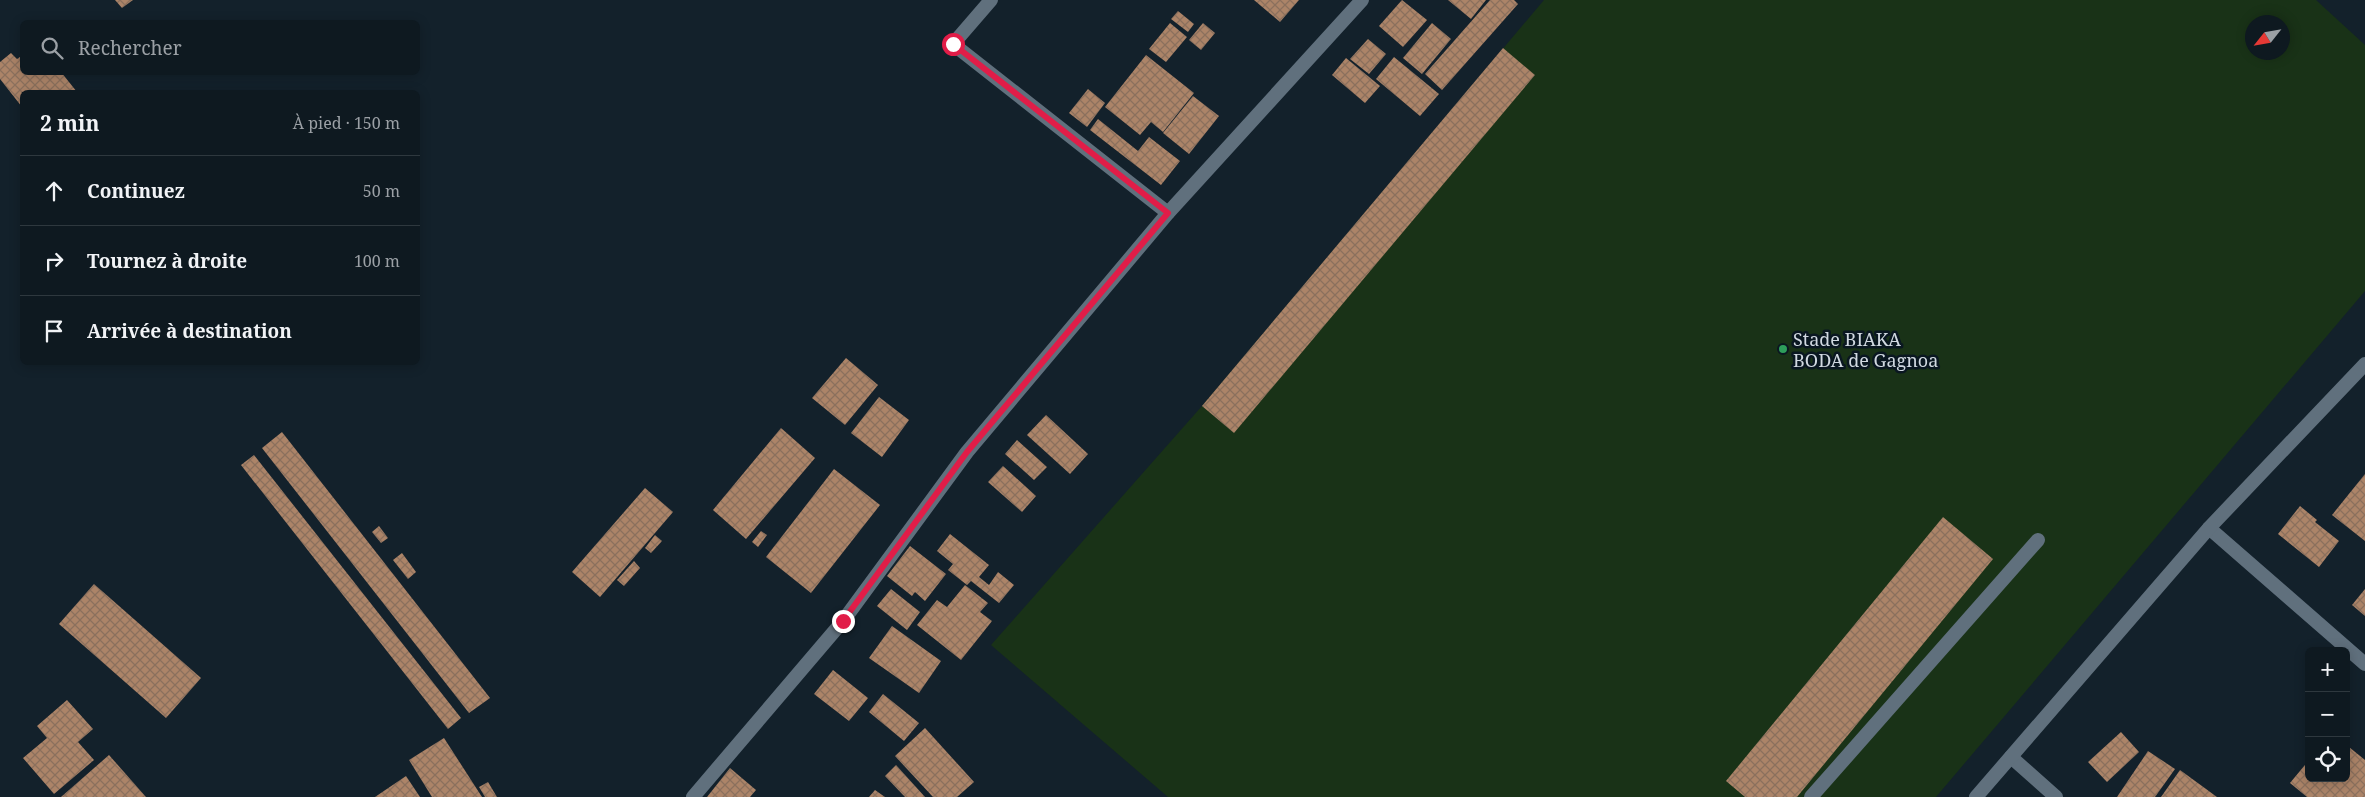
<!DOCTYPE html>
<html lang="fr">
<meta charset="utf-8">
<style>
body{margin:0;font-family:"Noto Serif",serif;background:#1c262d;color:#f1f3f6}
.controls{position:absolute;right:15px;bottom:15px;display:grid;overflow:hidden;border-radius:8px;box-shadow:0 2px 12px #0003}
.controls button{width:45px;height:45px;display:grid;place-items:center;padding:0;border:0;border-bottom:1px solid #2e383e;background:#0e1920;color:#f1f3f6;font:25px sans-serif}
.compass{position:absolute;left:2245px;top:15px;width:45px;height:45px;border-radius:50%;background:#0e1920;box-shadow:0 2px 12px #0003;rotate:239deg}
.stop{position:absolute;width:15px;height:15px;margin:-11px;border:4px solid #e11d48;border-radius:50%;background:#fff}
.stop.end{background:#e11d48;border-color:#fff;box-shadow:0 1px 5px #0008}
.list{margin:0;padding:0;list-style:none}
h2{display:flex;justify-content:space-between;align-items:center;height:65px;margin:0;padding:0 20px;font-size:21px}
h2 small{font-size:16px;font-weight:400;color:#9ba0a5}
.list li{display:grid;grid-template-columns:32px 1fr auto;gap:15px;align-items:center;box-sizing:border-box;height:70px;padding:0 20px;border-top:1px solid #2e383e}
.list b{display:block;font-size:19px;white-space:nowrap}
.list em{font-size:16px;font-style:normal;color:#9ba0a5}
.icon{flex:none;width:28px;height:28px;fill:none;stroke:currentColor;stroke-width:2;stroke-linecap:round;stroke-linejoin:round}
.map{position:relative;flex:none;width:2365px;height:797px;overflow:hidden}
.search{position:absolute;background:#0e1920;box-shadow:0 2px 12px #0003;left:20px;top:20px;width:400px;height:55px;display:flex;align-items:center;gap:12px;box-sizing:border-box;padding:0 18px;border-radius:8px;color:#9ba0a5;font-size:19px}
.panel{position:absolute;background:#0e1920;box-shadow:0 2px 12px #0003;left:20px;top:90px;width:400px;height:275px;border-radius:8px}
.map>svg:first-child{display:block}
.green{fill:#193217;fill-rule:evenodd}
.building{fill:url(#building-cross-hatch)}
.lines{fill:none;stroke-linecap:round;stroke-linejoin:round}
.service{stroke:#60707d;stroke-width:14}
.minor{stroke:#60707d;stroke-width:14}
.route{stroke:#e11d48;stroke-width:6}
.leisure-dot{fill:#2e9e5b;stroke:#0a1721;stroke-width:2}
.labels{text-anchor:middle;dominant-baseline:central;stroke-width:5;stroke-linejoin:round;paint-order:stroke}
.poi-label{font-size:18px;fill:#d1d9e1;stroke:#0a1721;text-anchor:start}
</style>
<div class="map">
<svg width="2365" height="797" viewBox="0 0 2365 797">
<defs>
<pattern id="building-cross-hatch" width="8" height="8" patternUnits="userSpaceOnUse" patternTransform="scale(1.25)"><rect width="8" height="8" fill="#ac8468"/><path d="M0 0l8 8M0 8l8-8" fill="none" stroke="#8b705d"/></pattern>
</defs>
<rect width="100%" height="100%" fill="#13212b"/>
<path class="green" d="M1544,0H2316L2365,45V291L1936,797H1168L991,645L1202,406ZM2252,22H2282V52H2252Z"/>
<g class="building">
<polygon points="115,0 133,0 122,8"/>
<polygon points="1254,0 1299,0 1280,22"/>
<polygon points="1402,0 1427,20 1403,47 1379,26"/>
<polygon points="1448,0 1486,0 1471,19"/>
<polygon points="1490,0 1514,0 1518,4 1442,90 1425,74"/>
<polygon points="1178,11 1194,24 1188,32 1171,19"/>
<polygon points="1170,23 1187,37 1166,62 1149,49"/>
<polygon points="1203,23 1215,33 1201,50 1189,40"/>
<polygon points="1432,23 1451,39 1422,74 1403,58"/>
<polygon points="1368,39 1386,54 1369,74 1350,59"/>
<polygon points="1503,48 1535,75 1234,433 1202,406"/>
<polygon points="11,53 17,59 20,57 22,60 22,72 61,72 77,92 22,92 22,107 0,79 0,62"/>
<polygon points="1146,55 1194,93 1163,132 1151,122 1140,135 1105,107"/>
<polygon points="1394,57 1439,94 1420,116 1376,79"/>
<polygon points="1346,58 1380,86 1365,103 1332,75"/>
<polygon points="1088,89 1105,103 1087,127 1069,113"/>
<polygon points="1193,96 1219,116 1189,154 1163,133"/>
<polygon points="1098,119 1138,151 1149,137 1180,161 1161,185 1090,130"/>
<polygon points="846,358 878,385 845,425 812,398"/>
<polygon points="879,397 909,420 882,457 851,433"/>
<polygon points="1046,415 1088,454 1070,474 1027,435"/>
<polygon points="781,428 815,458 746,539 713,510"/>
<polygon points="282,432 490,698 469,713 262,448"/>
<polygon points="1017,440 1047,467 1034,480 1005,454"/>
<polygon points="254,455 461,718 448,729 241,465"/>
<polygon points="1003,466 1036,496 1022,512 988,482"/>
<polygon points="834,469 880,505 811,593 766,557"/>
<polygon points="2365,474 2365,541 2332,515"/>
<polygon points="645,488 673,512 600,597 572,572"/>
<polygon points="2300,506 2317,520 2315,522 2339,541 2319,567 2278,534"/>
<polygon points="1943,517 1993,559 1797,797 1745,797 1726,781"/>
<polygon points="379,526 388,538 381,543 372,532"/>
<polygon points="761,531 767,535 758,547 752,542"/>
<polygon points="950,534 989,565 979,577 989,585 998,572 1014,585 999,603 971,581 967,585 948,570 953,564 937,551"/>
<polygon points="655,535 662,541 651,553 645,548"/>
<polygon points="910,546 946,574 925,601 915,592 912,596 887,576"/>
<polygon points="402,553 416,572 408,579 393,560"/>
<polygon points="634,561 640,568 624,586 617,580"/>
<polygon points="94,584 201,678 166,718 59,624"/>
<polygon points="965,585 988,603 980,612 992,621 961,660 917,625 937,600 947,607"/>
<polygon points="891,589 920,612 907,630 877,606"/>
<polygon points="2365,589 2365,616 2352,605"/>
<polygon points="892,626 941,661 919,693 869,658"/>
<polygon points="833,670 868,698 849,721 814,694"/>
<polygon points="883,694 919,723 904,741 869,712"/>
<polygon points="67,700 93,729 78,742 94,760 54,794 23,758 47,738 37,726"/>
<polygon points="925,728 974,782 957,797 933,797 895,756"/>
<polygon points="2121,732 2139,752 2107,782 2088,762"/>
<polygon points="444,738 482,797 432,797 409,760"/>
<polygon points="2349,747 2365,760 2365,797 2307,797 2290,783 2309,760 2309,778 2346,778 2346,751"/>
<polygon points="2148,751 2175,769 2155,797 2117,797"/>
<polygon points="109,755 146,797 61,797"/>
<polygon points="896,765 925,797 905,797 885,776"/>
<polygon points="730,768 756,790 750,797 707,797"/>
<polygon points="2180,770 2217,797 2161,797"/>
<polygon points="406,776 420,797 375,797"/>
<polygon points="488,782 497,797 485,797 479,787"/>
<polygon points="875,790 885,797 869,797"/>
</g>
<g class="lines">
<polyline class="service" points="1811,797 2038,540"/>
<g class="minor">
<polyline points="991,0 953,44 1168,213"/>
<polyline points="2209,528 2365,664"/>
<polyline points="2011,757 2056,797"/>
<polyline points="693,797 843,621 967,452 1168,213 1362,0"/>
<polyline points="1976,797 2209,528 2365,364"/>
</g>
</g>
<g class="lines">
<polyline class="route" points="843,621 967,452 1168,213 953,44"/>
</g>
<circle class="leisure-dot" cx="1783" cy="349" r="5"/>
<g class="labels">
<g class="poi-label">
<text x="1793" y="339">Stade BIAKA<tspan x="1793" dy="21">BODA de Gagnoa</tspan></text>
</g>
</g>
</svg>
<div class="controls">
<button>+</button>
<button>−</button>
<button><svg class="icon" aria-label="locate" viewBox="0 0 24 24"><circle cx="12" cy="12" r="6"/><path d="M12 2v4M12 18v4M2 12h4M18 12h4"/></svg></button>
</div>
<svg class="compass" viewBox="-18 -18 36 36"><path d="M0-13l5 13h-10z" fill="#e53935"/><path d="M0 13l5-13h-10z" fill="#9ba0a5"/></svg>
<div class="stop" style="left:953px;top:44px"></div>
<div class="stop end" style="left:843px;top:621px"></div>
<div class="search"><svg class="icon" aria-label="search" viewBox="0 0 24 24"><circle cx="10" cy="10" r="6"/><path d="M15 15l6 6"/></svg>Rechercher</div>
<section class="panel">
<h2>2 min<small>À pied · 150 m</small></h2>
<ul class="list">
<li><svg class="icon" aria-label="ahead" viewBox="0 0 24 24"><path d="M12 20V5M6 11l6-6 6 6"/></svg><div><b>Continuez</b></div><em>50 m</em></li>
<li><svg class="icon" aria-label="right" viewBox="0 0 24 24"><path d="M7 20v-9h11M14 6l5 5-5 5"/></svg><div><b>Tournez à droite</b></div><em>100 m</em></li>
<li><svg class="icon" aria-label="arrive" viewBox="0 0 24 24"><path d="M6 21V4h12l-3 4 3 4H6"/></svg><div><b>Arrivée à destination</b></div></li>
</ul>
</section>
</div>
